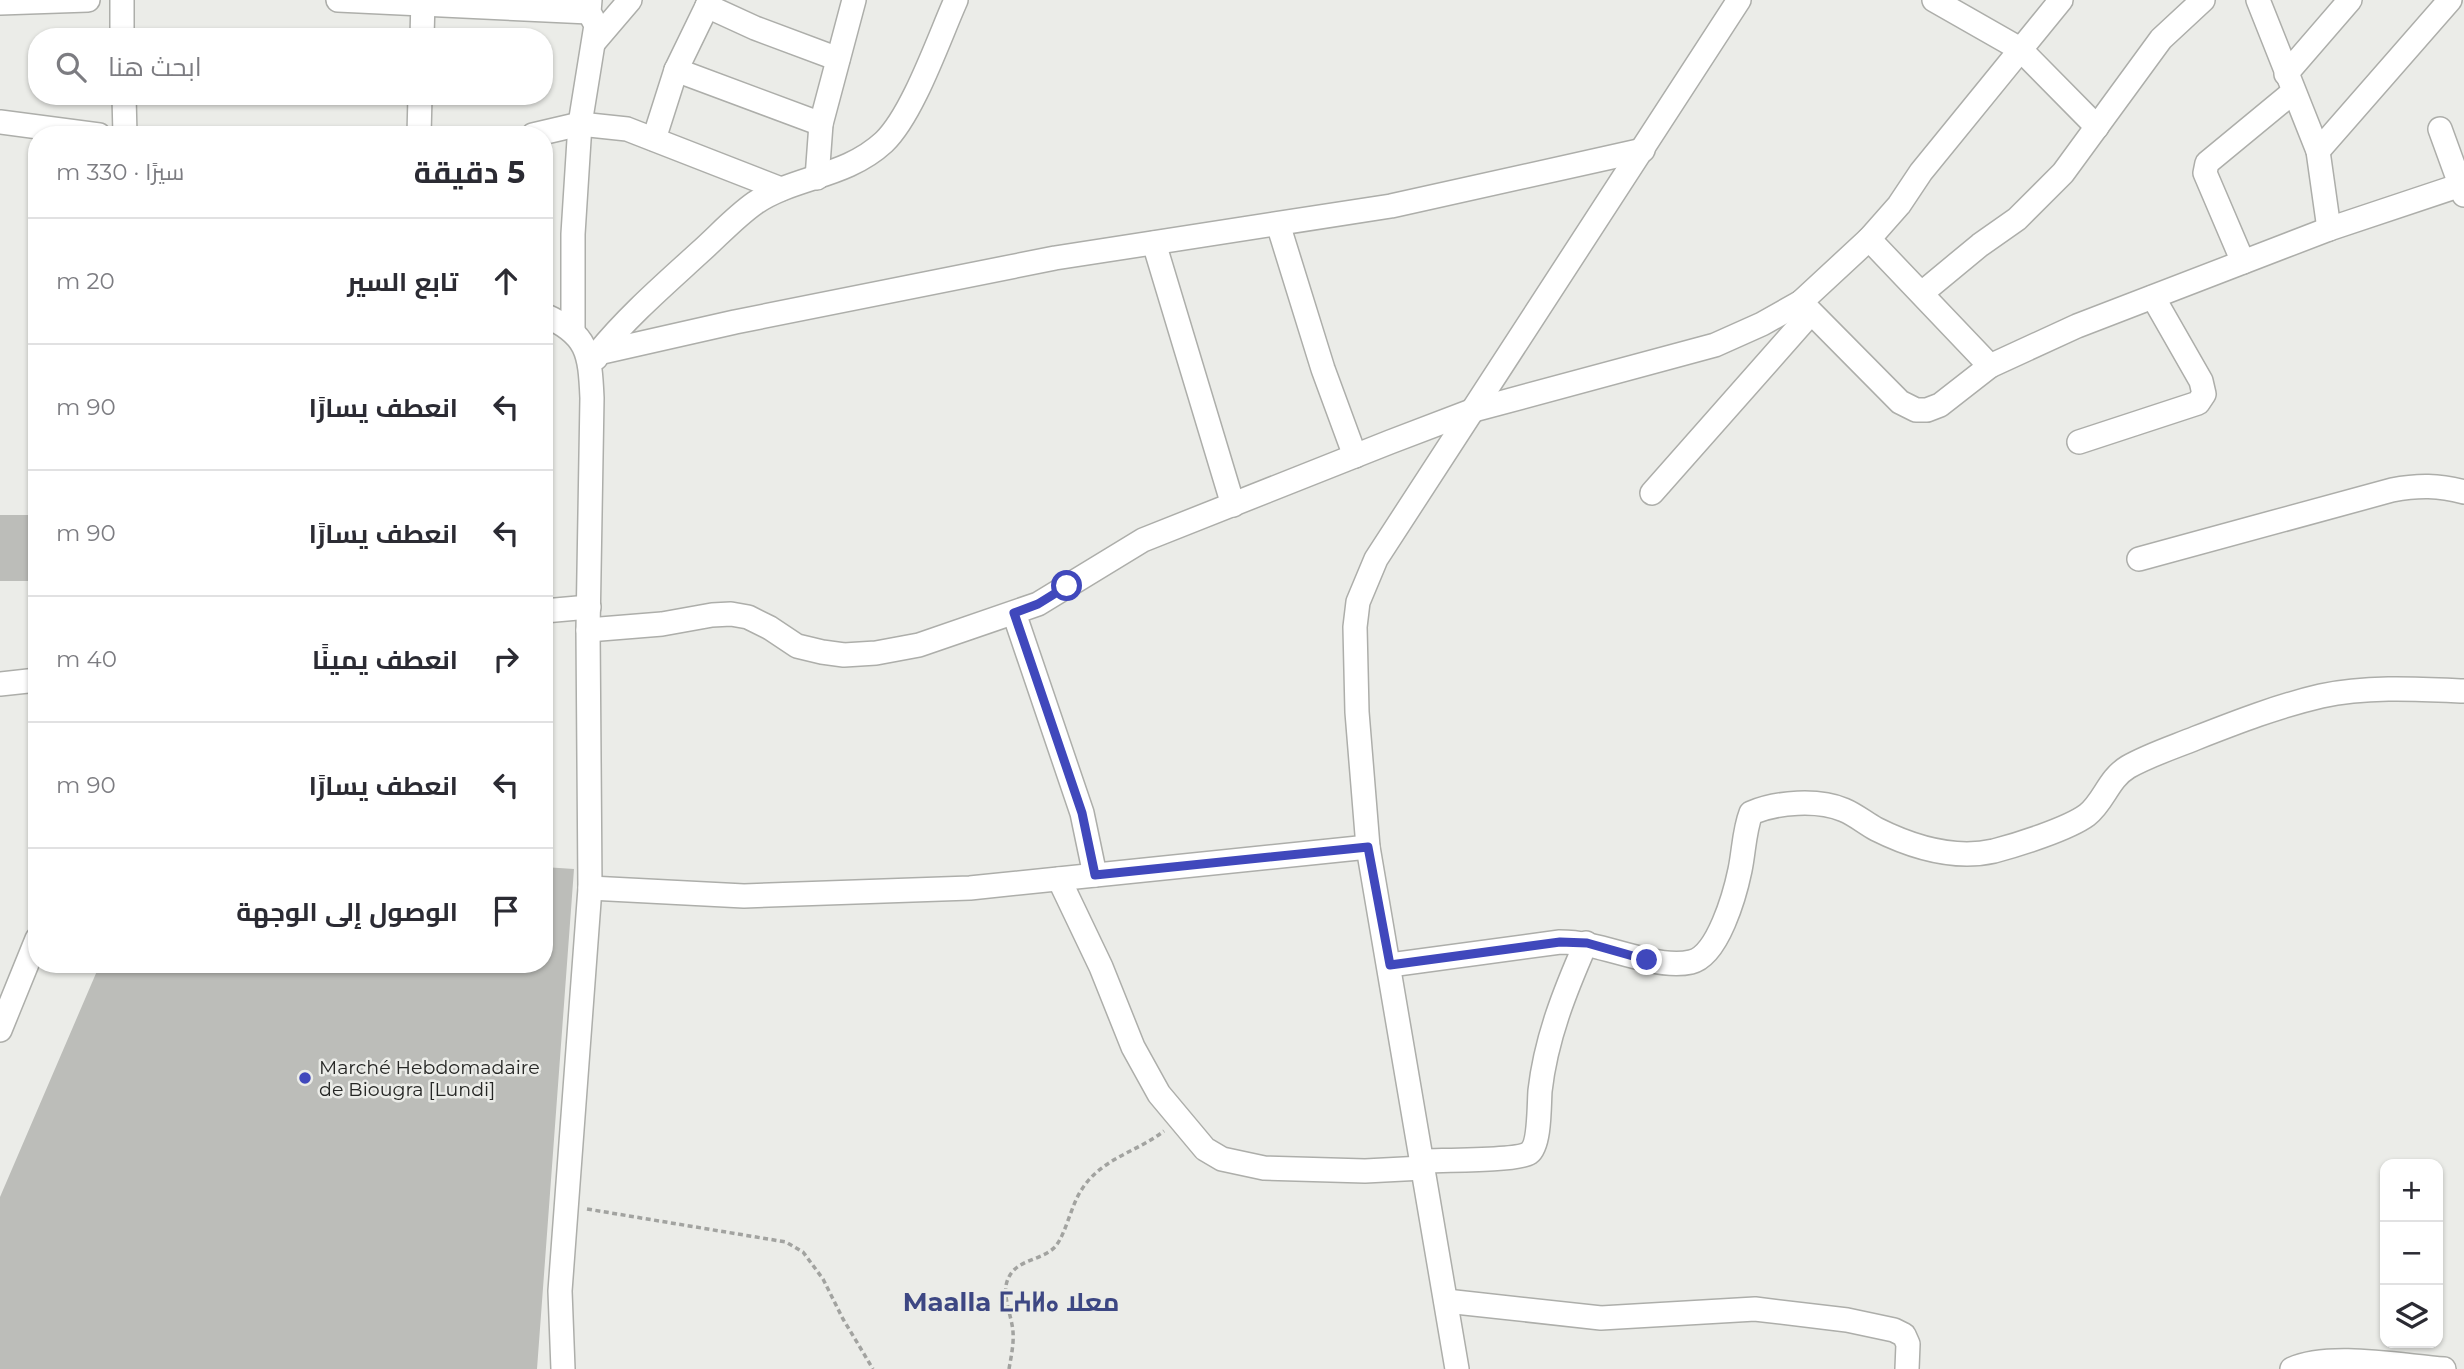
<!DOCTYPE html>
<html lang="ar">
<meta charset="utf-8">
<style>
body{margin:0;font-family:Montserrat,Cairo,"Noto Sans Tifinagh",sans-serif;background:#f7f7f7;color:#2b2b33;direction:rtl}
.controls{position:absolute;right:21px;bottom:21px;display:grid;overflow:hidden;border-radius:14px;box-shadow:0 2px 5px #0004}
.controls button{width:63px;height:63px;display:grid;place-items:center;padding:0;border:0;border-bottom:2px solid #e1e1e2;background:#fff;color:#2b2b33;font:35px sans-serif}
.stop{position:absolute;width:21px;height:21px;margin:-16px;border:5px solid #4048bc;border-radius:50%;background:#fff}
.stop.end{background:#4048bc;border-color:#fff;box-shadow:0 2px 7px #0008}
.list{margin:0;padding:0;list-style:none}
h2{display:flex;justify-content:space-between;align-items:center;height:91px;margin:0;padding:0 28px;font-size:30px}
h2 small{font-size:23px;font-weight:400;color:#7c7c81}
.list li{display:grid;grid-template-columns:46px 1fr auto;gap:21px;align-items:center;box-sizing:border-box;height:126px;padding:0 28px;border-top:2px solid #e1e1e2}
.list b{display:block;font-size:26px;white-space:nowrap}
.list em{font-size:23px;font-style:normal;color:#7c7c81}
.icon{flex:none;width:38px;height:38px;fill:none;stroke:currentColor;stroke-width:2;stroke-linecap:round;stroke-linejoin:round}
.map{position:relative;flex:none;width:2464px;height:1369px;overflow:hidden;direction:ltr}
.search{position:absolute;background:#fff;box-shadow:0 2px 5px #0004;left:28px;top:28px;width:525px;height:77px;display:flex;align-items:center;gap:18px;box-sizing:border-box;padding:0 24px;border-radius:28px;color:#7c7c81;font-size:26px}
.panel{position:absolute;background:#fff;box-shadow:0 2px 5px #0004;left:28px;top:126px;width:525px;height:847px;border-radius:28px;direction:rtl}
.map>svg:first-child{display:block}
.building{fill:#bcbdb9}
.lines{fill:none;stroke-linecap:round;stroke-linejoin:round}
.minor-casing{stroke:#adaeaa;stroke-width:26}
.path{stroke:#a2a3a0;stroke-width:3.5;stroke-dasharray:5 3.5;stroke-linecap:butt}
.minor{stroke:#fff;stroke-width:23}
.route{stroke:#4048bc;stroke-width:9}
.poi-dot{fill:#4048bc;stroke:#ebece8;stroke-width:2.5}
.labels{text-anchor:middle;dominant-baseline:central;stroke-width:5;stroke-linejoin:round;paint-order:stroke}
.poi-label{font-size:19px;fill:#252624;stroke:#ebece8;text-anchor:start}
.district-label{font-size:26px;font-weight:bold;fill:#3d4783;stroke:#ebece8}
</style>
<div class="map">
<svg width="2464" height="1369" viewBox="0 0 2464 1369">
<rect width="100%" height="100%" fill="#ebece8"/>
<g class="building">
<polygon points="0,515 30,515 31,581 0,581"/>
<polygon points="544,867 574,869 537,1369 0,1369 0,1197 100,964 544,964"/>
</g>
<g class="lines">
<defs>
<g id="minor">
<polyline points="122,0 122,37"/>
<polyline points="338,0 589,12"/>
<polyline points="1934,0 2020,49 2097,127"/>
<polyline points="2258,0 2318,151 2329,229"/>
<polyline points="0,3 88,0"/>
<polyline points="707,6 755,28 838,59"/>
<polyline points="422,37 423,0"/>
<polyline points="595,41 630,0"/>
<polyline points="676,70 821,124"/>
<polyline points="2286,74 2350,0"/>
<polyline points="124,96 125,135"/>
<polyline points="0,122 99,135"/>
<polyline points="2440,129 2464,195"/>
<polyline points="419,135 420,96"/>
<polyline points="533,135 580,124 627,129 781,189"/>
<polyline points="654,139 676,70 710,0"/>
<polyline points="2318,151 2450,0"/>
<polyline points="817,178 821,124 854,0"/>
<polyline points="1278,224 1323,369 1355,456"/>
<polyline points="1869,239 1990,366"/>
<polyline points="1154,243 1233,505"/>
<polyline points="2243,262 2205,173 2207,163 2293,92"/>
<polyline points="1922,293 1980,245 2017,219 2063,173 2161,39 2203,0"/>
<polyline points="1801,302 1900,402 1916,410 1927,410 1940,405 1990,366 2077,326 2329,229 2464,184"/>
<path d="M544,315C588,334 590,353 592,398L588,630L590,888L560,1291L563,1369"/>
<polyline points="573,331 573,234 580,124 596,25 589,12 590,0"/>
<polyline points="598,353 735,322 1055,258 1391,206 1643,150"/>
<path d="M596,358L598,353C628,316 664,285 700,252C718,236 735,217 755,203C795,176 845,178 884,142C913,114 939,38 956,0"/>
<polyline points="2079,442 2198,403 2204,394 2201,381 2153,297"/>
<polyline points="1652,493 1811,313"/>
<path d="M2139,559L2392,490C2418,485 2439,485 2464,492"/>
<polyline points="544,611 589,607"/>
<polyline points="1014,613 1082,813 1095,875"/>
<polyline points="588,630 662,624 712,615 731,614 748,617 770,628 797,646 822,652 844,655 876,653 919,645 1038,604 1143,540 1390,442 1474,410 1715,345 1762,324 1801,302 1869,239 1899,205 1921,172 2061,0"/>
<polyline points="0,684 37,680"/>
<polyline points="1059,879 1101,967 1133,1047 1159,1094 1205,1149 1222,1159 1264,1168 1365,1171 1423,1168"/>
<polyline points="590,888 744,896 970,888 1368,847"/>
<path d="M1390,965L1560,942C1592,942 1618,954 1649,960C1662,963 1678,965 1691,962C1718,956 1735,894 1740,870C1744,851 1744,831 1751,813C1777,802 1818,799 1844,810C1856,815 1865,823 1876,829C1912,847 1954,860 1994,851C2017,845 2068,829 2087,815C2104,802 2108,779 2128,767C2149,755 2174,747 2196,738C2237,722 2278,706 2321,696C2367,686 2418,689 2464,691"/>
<polyline points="0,1030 37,939"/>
<path d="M1422,1161C1441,1160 1517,1161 1529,1153C1540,1145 1539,1105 1540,1091C1546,1038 1565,991 1586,943"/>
<polyline points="1446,1301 1601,1318 1755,1309 1847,1320 1894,1330 1904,1335 1908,1344 1907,1369"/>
<polyline points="1457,1369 1368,847 1357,712 1355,627 1358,602 1376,559 1739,0"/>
<path d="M2292,1369C2330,1352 2402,1366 2444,1369"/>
</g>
</defs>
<use href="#minor" class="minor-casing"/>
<g class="path">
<polyline points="587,1209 786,1242 803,1252 823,1279 843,1319 873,1369"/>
<path d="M1009,1369C1011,1357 1014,1344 1013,1332C1012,1316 1001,1294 1008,1279C1016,1259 1041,1261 1055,1247C1066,1234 1071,1205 1082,1189C1102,1158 1137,1152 1164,1131"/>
</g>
<use href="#minor" class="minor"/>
</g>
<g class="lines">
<polyline class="route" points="1067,586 1038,604 1014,613 1082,813 1095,875 1368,847 1390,965 1560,942 1587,943 1647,960"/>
</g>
<circle class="poi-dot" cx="305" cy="1078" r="7"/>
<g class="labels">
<g class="poi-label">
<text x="319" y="1067">Marché Hebdomadaire<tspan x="319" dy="22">de Biougra [Lundi]</tspan></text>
</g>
<g class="district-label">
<text x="1011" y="1302">Maalla ⵎⵄⵍⴰ معلا</text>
</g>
</g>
</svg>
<div class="controls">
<button>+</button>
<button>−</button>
<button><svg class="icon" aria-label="layers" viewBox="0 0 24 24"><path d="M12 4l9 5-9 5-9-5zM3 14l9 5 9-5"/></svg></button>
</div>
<div class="stop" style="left:1067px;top:586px"></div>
<div class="stop end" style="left:1647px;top:960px"></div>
<div class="search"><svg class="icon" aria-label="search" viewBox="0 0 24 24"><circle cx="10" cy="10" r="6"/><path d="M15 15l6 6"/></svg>ابحث هنا</div>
<section class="panel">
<h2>5 دقيقة<small>سيرًا · 330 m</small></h2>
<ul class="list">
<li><svg class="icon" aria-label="ahead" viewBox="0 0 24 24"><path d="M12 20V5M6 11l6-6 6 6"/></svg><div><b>تابع السير</b></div><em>20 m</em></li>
<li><svg class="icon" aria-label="left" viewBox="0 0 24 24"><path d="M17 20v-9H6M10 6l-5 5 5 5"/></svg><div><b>انعطف يسارًا</b></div><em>90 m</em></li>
<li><svg class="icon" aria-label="left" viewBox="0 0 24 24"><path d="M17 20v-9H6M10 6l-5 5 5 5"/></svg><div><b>انعطف يسارًا</b></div><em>90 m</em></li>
<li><svg class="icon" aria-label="right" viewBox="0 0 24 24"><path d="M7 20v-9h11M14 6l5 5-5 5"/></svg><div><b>انعطف يمينًا</b></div><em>40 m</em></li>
<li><svg class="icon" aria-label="left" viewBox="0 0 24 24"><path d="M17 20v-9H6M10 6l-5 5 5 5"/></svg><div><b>انعطف يسارًا</b></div><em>90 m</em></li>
<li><svg class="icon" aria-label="arrive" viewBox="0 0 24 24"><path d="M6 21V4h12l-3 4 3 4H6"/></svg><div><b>الوصول إلى الوجهة</b></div></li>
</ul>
</section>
</div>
